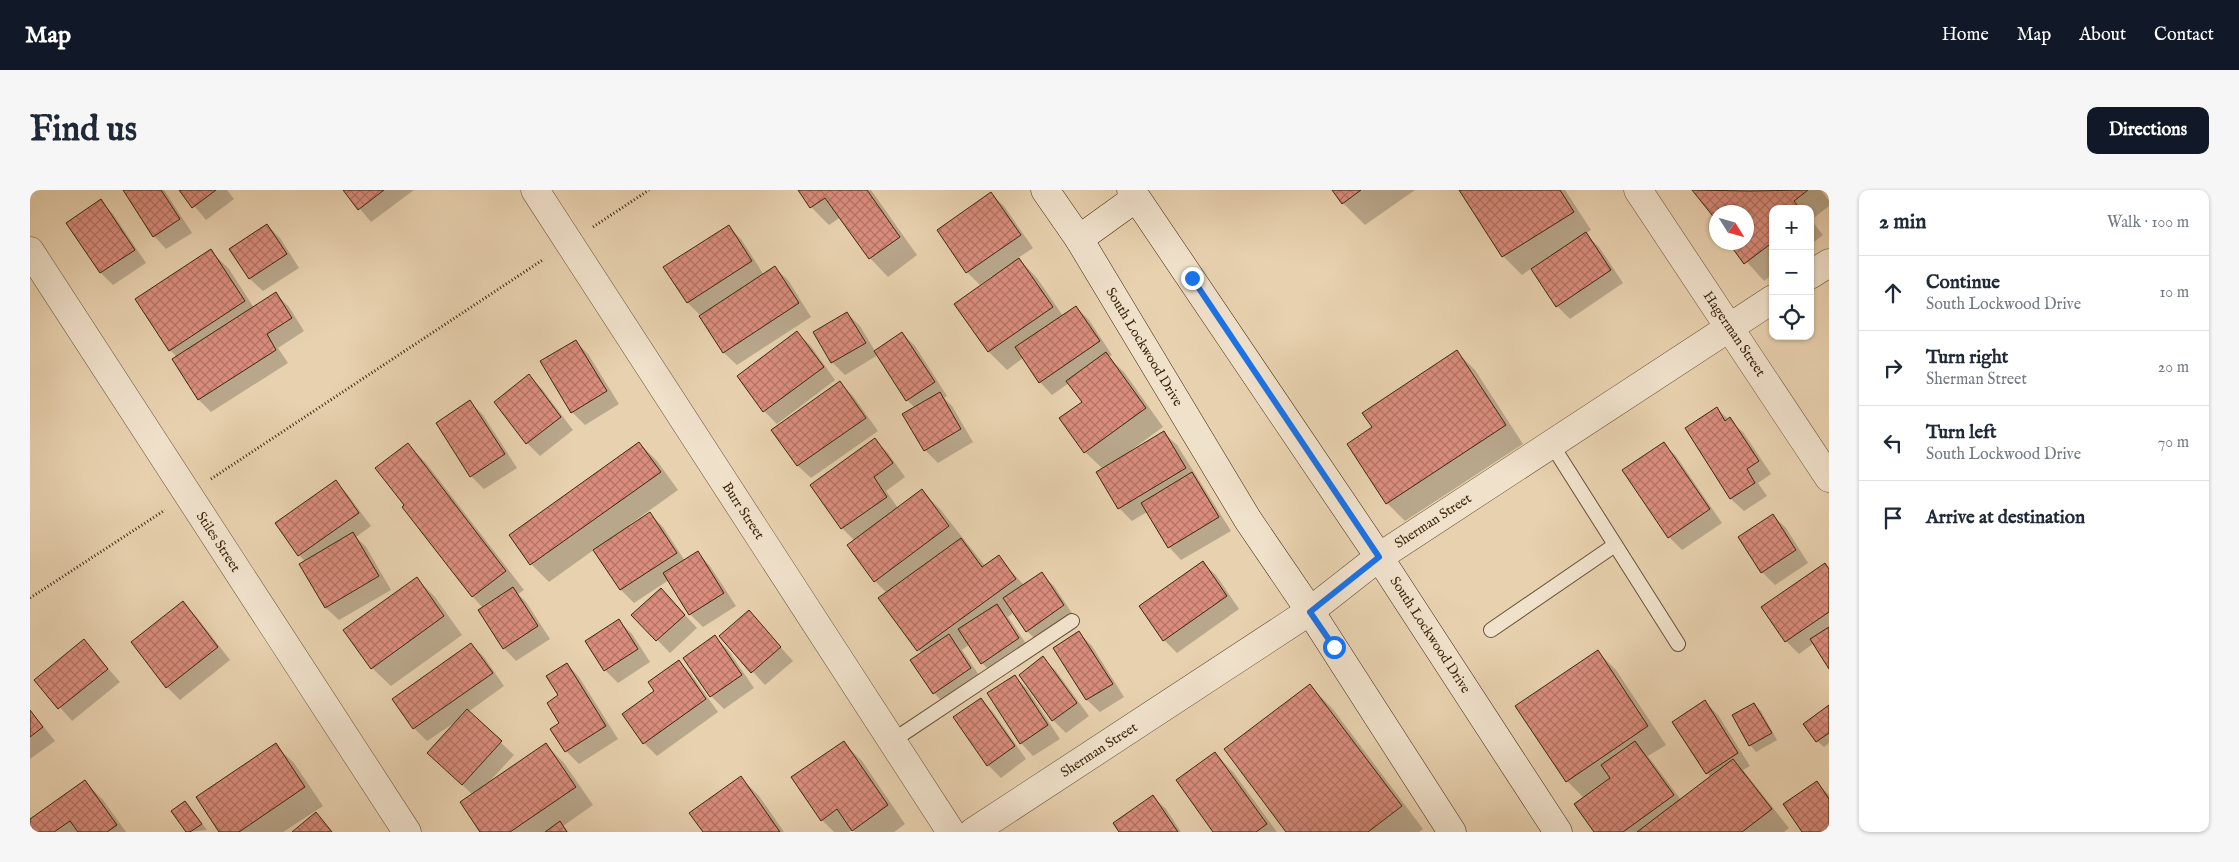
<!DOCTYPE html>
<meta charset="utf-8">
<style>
body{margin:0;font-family:"IM FELL English",serif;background:#f6f6f7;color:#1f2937}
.controls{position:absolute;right:15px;top:15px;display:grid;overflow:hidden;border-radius:10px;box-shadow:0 1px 4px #0004}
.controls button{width:45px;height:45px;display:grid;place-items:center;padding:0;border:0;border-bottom:1px solid #e0e1e3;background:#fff;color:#1f2937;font:25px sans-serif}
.compass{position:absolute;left:1679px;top:15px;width:45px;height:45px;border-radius:50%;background:#fff;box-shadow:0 1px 4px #0004;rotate:127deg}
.stop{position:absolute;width:15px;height:15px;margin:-11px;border:4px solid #1a73e8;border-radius:50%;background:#fff}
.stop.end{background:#1a73e8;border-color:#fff;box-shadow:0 1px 5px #0008}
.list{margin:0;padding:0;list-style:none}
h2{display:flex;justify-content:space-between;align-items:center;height:65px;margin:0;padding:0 20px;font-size:21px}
h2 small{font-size:16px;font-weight:400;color:#747a83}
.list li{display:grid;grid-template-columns:32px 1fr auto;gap:15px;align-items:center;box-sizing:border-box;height:75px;padding:0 20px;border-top:1px solid #e0e1e3}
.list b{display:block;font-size:19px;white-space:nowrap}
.list p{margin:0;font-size:16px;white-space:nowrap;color:#747a83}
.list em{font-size:16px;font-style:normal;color:#747a83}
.icon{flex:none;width:28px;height:28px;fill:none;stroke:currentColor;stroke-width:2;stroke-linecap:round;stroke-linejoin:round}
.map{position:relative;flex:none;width:1799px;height:642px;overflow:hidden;border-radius:10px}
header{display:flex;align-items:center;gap:30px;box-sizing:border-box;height:70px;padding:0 25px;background:#111827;color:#fff}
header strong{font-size:24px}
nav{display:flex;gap:28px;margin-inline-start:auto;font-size:18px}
.intro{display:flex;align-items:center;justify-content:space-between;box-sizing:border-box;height:120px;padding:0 30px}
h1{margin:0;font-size:35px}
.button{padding:12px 22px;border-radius:10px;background:#111827;color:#fff;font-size:18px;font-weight:700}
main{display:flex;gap:30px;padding:0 30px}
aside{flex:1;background:#fff;border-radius:10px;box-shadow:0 1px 4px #0004}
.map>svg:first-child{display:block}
.shadow{fill:#0003}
.building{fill:url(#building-cross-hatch);stroke:#3e280d}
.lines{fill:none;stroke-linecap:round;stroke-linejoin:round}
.service-casing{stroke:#685236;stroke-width:16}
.minor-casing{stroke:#685236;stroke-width:29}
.secondary-casing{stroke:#3e280d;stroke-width:29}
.path{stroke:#3e280d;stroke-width:3;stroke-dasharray:1 2.5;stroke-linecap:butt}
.service{stroke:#f0e1cb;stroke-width:14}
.minor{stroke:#f0e1cb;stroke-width:28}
.secondary{stroke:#f0e1cb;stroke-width:28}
.route{stroke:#1a73e8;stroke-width:6}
.labels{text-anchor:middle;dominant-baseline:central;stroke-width:4;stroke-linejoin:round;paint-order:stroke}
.street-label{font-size:14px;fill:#3e280d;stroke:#f0e1cb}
</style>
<header>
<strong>Map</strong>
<nav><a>Home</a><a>Map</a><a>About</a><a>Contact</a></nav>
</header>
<div class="intro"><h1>Find us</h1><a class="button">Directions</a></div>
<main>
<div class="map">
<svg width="1799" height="642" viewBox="0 0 1799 642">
<defs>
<pattern id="building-cross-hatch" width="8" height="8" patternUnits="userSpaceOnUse" patternTransform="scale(1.25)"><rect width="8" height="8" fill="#da8d7d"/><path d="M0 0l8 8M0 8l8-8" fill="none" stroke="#b27365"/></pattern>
</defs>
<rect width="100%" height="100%" fill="#e8d1af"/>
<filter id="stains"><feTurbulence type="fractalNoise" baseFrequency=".004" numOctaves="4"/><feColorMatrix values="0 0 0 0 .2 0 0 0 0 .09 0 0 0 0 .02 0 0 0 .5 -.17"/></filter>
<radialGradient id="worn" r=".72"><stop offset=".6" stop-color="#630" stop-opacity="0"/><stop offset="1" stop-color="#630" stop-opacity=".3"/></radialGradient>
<g class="shadow">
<polygon points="94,0 134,0 162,43 136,59 124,46"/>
<polygon points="151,0 197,0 204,9 176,30"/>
<polygon points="314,0 384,0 341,32"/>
<polygon points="769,0 841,0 887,65 858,87 840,68 811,27 799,35 781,17"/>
<polygon points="1304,0 1385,0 1335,35 1313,13"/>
<polygon points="1431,0 1535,0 1561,40 1555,44 1569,57 1593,93 1540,129 1527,116 1502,78 1492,85 1473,66"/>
<polygon points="1664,0 1791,0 1799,11 1799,16 1781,30 1793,45 1780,55 1780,19 1743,19 1743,84 1734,91 1699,52 1716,52 1716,22 1686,22 1686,29"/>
<polygon points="961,4 974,16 1003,58 988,68 1007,88 1033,126 1046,117 1059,130 1082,165 1078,167 1094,182 1133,237 1100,261 1101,262 1134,243 1147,255 1201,341 1151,370 1139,357 1117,322 1102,331 1089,318 1073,279 1055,262 1053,213 1039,193 1022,205 1010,192 993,168 977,180 959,162 926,115 963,88 962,86 950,95 937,82"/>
<polygon points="71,11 83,24 116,73 83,95 70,82"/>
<polygon points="237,35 250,48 269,78 233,101 220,89 201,59"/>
<polygon points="698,36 711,49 734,85 745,78 758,90 781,127 707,175 694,163 671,126 658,113 635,77"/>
<polygon points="181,61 199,79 224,118 246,104 259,117 274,141 248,158 258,173 181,222 169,210 143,170 147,167 140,160"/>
<polygon points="817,123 830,136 845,161 872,143 885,156 917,206 914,208 922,216 943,252 908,273 895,260 885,218 877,210 848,165 815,185 802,172"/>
<polygon points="767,143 780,155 805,190 747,234 734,221 708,187"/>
<polygon points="545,151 558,164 589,214 555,235 542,222 511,172"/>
<polygon points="1427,162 1445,180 1493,254 1375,331 1357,313"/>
<polygon points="499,186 512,199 543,240 510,266 497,253"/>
<polygon points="810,193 823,206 848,241 781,288 768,276 743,240"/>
<polygon points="440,212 453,225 487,278 454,299 441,286"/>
<polygon points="1687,219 1713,242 1741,284 1728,293 1737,306 1714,321 1701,309 1656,239"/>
<polygon points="845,250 858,263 875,287 856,301 868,318 892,301 910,319 955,376 968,367 994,395 1012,384 1024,396 1046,429 1010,454 997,441 984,422 978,427 1001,461 965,486 952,473 940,454 932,460 953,491 917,516 904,503 882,471 892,464 850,408 857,403 845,391 825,351 812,338 782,295"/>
<polygon points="609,253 627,271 648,300 599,335 600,337 620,324 633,337 655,371 668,363 680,376 706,416 673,437 660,424 639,390 604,413 591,400 565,359 519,392 501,374"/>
<polygon points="1634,254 1646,266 1692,333 1652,360 1639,347"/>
<polygon points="378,255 396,273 494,400 488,404 496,412 520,449 486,471 474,458 453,418 443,407 374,317 376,316"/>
<polygon points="306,292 318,305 341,336 326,347 336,357 361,400 309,430 296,418 271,375 276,372 269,365"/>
<polygon points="1743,326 1756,338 1778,373 1745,395 1732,382"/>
<polygon points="1173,373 1186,385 1209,419 1147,463 1134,450"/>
<polygon points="1795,375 1799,379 1799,476 1784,453 1769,464 1756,451"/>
<polygon points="387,389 405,407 432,445 361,496 342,478 315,441"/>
<polygon points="643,412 667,438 640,463 603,425"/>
<polygon points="153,413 166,426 200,470 150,510 137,497"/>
<polygon points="719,422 763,471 735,495 691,446"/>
<polygon points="589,431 602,444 620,472 588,493 575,480 557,452"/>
<polygon points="1049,443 1062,456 1094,507 1070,522 1057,510 1025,458"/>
<polygon points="685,447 698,460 724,498 694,519 681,506 655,468"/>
<polygon points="54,451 90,492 42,531 6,490"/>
<polygon points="441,454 454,467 474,496 438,522 484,565 459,592 516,555 534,573 563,615 533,636 539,642 452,642 443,605 411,575 427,531 397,551 384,538 363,509"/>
<polygon points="1568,462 1586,480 1636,555 1618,566 1651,610 1681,587 1677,583 1675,512 1688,525 1720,576 1713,580 1759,638 1754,642 1565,642 1554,608 1537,591"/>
<polygon points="1013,468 1026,481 1059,526 1036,543 1023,530"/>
<polygon points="649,471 661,484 688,522 627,566 614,553 626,501"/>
<polygon points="537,474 549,487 588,549 549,574 536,561 522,539 531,533 530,506"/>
<polygon points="984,486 997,499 1030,549 1003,566 991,553"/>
<polygon points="1280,496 1302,518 1393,639 1389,642 1258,642"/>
<polygon points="950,509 963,522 996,569 971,588 958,575"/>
<polygon points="1724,514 1731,521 1747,550 1726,562 1720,555"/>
<polygon points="1799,516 1799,553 1794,557 1787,551"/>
<polygon points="0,520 25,551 0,569"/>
<polygon points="814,553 832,571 875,634 864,642 825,642 822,640 819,642 804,642 792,630"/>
<polygon points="245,555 264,573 293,616 253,642 191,642"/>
<polygon points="1185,563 1203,582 1247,642 1184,642"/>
<polygon points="711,588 729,606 754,642 674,642"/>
<polygon points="55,592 73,610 96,642 0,642 0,631"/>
<polygon points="1786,593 1799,605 1799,642 1774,642"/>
<polygon points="1123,607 1136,619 1151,642 1090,642"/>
<polygon points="155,612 161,619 177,640 158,642"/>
</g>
<g class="building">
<polygon points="93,0 131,0 150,29 123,47"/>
<polygon points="149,0 186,0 162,18"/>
<polygon points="313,0 354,0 328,20"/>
<polygon points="768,0 837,0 870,47 839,69 795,8 780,18"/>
<polygon points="1302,0 1331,0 1312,14"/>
<polygon points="1429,0 1530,0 1544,22 1472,67"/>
<polygon points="1662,0 1720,1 1778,0 1764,11 1770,19 1743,19 1743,52 1714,74 1698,52 1716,52 1716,22 1686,22 1686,38 1682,33 1686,30"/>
<polygon points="961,2 991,45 936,83 907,40"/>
<polygon points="71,9 105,60 70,83 36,33"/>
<polygon points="237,34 257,64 219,89 199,59"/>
<polygon points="699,35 722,71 657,113 633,77"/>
<polygon points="1556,42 1581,80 1526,117 1501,79"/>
<polygon points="181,59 215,111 139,161 105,109"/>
<polygon points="989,68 1023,117 958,162 924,114"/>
<polygon points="745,76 769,113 693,163 669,126"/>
<polygon points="246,102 262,128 237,144 246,160 168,210 142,169"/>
<polygon points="1046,116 1070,151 1009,193 985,157"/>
<polygon points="817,122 836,153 801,173 783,142"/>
<polygon points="767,141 794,177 733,222 707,186"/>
<polygon points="872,142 905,192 876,211 844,161"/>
<polygon points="546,150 577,201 541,223 510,171"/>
<polygon points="1427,160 1476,235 1356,314 1317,254 1342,237 1332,223"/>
<polygon points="1076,162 1116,218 1054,263 1029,228 1052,212 1036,191"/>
<polygon points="499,184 531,227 496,254 464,212"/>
<polygon points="810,191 836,228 767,276 741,240"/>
<polygon points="910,202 931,239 894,261 872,224"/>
<polygon points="440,210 475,264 440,287 406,233"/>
<polygon points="1687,217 1695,231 1700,227 1729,271 1717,279 1725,293 1700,309 1655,238"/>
<polygon points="1134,241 1156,278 1088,319 1066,282"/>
<polygon points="845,248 863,273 844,287 857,307 811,339 780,295"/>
<polygon points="609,252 631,282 500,375 479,345"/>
<polygon points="1634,252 1680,319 1638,348 1592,280"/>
<polygon points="378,253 476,381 442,407 372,317 374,315 345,278"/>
<polygon points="1162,282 1189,327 1138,358 1111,313"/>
<polygon points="306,290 329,323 268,366 245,333"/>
<polygon points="892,299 919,336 844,392 817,355"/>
<polygon points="620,322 647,363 590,400 563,360"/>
<polygon points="1743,324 1766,360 1731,383 1708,347"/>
<polygon points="323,342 349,386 295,418 269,374"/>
<polygon points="931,348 952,377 969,365 986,389 887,461 848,408"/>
<polygon points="668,361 694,403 659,425 633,383"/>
<polygon points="1173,371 1197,406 1133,451 1109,416"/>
<polygon points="1795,373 1799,379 1799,422 1755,452 1731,417"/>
<polygon points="1012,382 1034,415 996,442 973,408"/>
<polygon points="387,387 414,426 341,479 313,440"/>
<polygon points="483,397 508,436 473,459 448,420"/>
<polygon points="631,398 655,425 626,451 601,425"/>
<polygon points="153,411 188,457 136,498 101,452"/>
<polygon points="967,414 989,448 951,474 928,439"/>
<polygon points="719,420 751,457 721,483 689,446"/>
<polygon points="589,429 608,459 574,481 555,451"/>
<polygon points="1799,437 1799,479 1780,449"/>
<polygon points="1049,441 1083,494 1056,510 1023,458"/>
<polygon points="919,444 941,478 903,504 880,470"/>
<polygon points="685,445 712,485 680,507 653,468"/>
<polygon points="54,449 78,479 28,519 4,490"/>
<polygon points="441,453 463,483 383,539 362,509"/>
<polygon points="1568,460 1618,536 1536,592 1485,516"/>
<polygon points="1013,466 1047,513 1022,531 989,485"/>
<polygon points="649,470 676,509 613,554 592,524 624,501 618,492"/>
<polygon points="537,473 576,536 535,562 520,539 529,533 517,513 528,505 516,486"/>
<polygon points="985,485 1018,535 990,554 957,503"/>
<polygon points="1280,494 1372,616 1338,642 1256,642 1194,559"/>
<polygon points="951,508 985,556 957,576 923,527"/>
<polygon points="1675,510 1708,563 1676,584 1642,532"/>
<polygon points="1724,513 1742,543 1719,556 1702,525"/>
<polygon points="1799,515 1799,543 1786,552 1773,534"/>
<polygon points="437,519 472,551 432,595 397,563"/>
<polygon points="0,520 13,537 0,547"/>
<polygon points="814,551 858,615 822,641 807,619 791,631 761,587"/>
<polygon points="1605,551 1644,605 1593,642 1564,642 1544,614 1580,588 1571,575"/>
<polygon points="246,553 275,597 209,642 189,642 166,607"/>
<polygon points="516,553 546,597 480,642 450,642 430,612"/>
<polygon points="1185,562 1237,634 1226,642 1183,642 1146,590"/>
<polygon points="1703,569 1742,619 1712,642 1607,642"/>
<polygon points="711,586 750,642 673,642 659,623"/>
<polygon points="55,590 87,635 77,642 48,642 40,631 24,642 0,642 0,629"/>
<polygon points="1787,591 1799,609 1799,642 1772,642 1753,614"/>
<polygon points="1123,605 1148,642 1089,642 1083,633"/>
<polygon points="155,611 172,634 160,642 156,642 141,621"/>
<polygon points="286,622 302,642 262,642"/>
<polygon points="530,631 537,642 515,642"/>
</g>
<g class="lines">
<defs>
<g id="service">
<polyline points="1522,255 1648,454"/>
<polyline points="1461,440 1585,355"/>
<polyline points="862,551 1042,431"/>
</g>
<g id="minor">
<polyline points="505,0 921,642"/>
<polyline points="1608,0 1799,288"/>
<polyline points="0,61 377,642"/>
<polyline points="1780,85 1799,73"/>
<polyline points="943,642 1280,421 1349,367 1743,109"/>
</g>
<g id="secondary">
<polyline points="1015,0 1049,49 1218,330 1280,421 1422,642"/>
<polyline points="1101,0 1349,367 1528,642"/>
<polyline points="1049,49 1106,8"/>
</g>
</defs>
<use href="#service" class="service-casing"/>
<use href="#minor" class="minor-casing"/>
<use href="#secondary" class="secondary-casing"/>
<g class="path">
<polyline points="563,37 619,0"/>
<polyline points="181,289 514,69"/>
<polyline points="0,408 135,320"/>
</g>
<use href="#service" class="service"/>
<use href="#minor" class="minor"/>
<use href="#secondary" class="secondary"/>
</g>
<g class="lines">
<polyline class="route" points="1162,88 1349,367 1280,422 1304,457"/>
</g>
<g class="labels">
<g class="street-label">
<text transform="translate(1704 144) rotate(56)">Hagerman Street</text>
<text transform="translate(1114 157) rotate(59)">South Lockwood Drive</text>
<text transform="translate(713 321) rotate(57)">Burr Street</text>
<text transform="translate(1403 331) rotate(-33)">Sherman Street</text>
<text transform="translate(188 352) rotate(57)">Stiles Street</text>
<text transform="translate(1400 445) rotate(57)">South Lockwood Drive</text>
<text transform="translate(1069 560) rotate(-33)">Sherman Street</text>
</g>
</g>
<rect width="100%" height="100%" filter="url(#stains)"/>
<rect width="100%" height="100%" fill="url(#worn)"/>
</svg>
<div class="controls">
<button>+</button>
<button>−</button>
<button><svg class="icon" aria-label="locate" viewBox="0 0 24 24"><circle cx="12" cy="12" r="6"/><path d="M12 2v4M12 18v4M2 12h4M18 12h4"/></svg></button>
</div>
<svg class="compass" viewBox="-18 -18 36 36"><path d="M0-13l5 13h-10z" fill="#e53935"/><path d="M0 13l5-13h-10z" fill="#747a83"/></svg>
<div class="stop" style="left:1304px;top:457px"></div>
<div class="stop end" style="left:1162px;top:88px"></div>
</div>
<aside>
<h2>2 min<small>Walk · 100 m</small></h2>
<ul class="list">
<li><svg class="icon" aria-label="ahead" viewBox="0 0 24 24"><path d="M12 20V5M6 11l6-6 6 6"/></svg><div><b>Continue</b><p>South Lockwood Drive</p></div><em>10 m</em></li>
<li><svg class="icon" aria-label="right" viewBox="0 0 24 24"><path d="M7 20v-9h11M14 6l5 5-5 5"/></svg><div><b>Turn right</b><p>Sherman Street</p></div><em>20 m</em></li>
<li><svg class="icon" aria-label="left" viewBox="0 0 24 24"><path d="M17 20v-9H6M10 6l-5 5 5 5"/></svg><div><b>Turn left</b><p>South Lockwood Drive</p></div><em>70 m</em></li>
<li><svg class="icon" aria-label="arrive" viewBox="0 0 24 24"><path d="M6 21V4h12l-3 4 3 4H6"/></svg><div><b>Arrive at destination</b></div></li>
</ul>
</aside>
</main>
